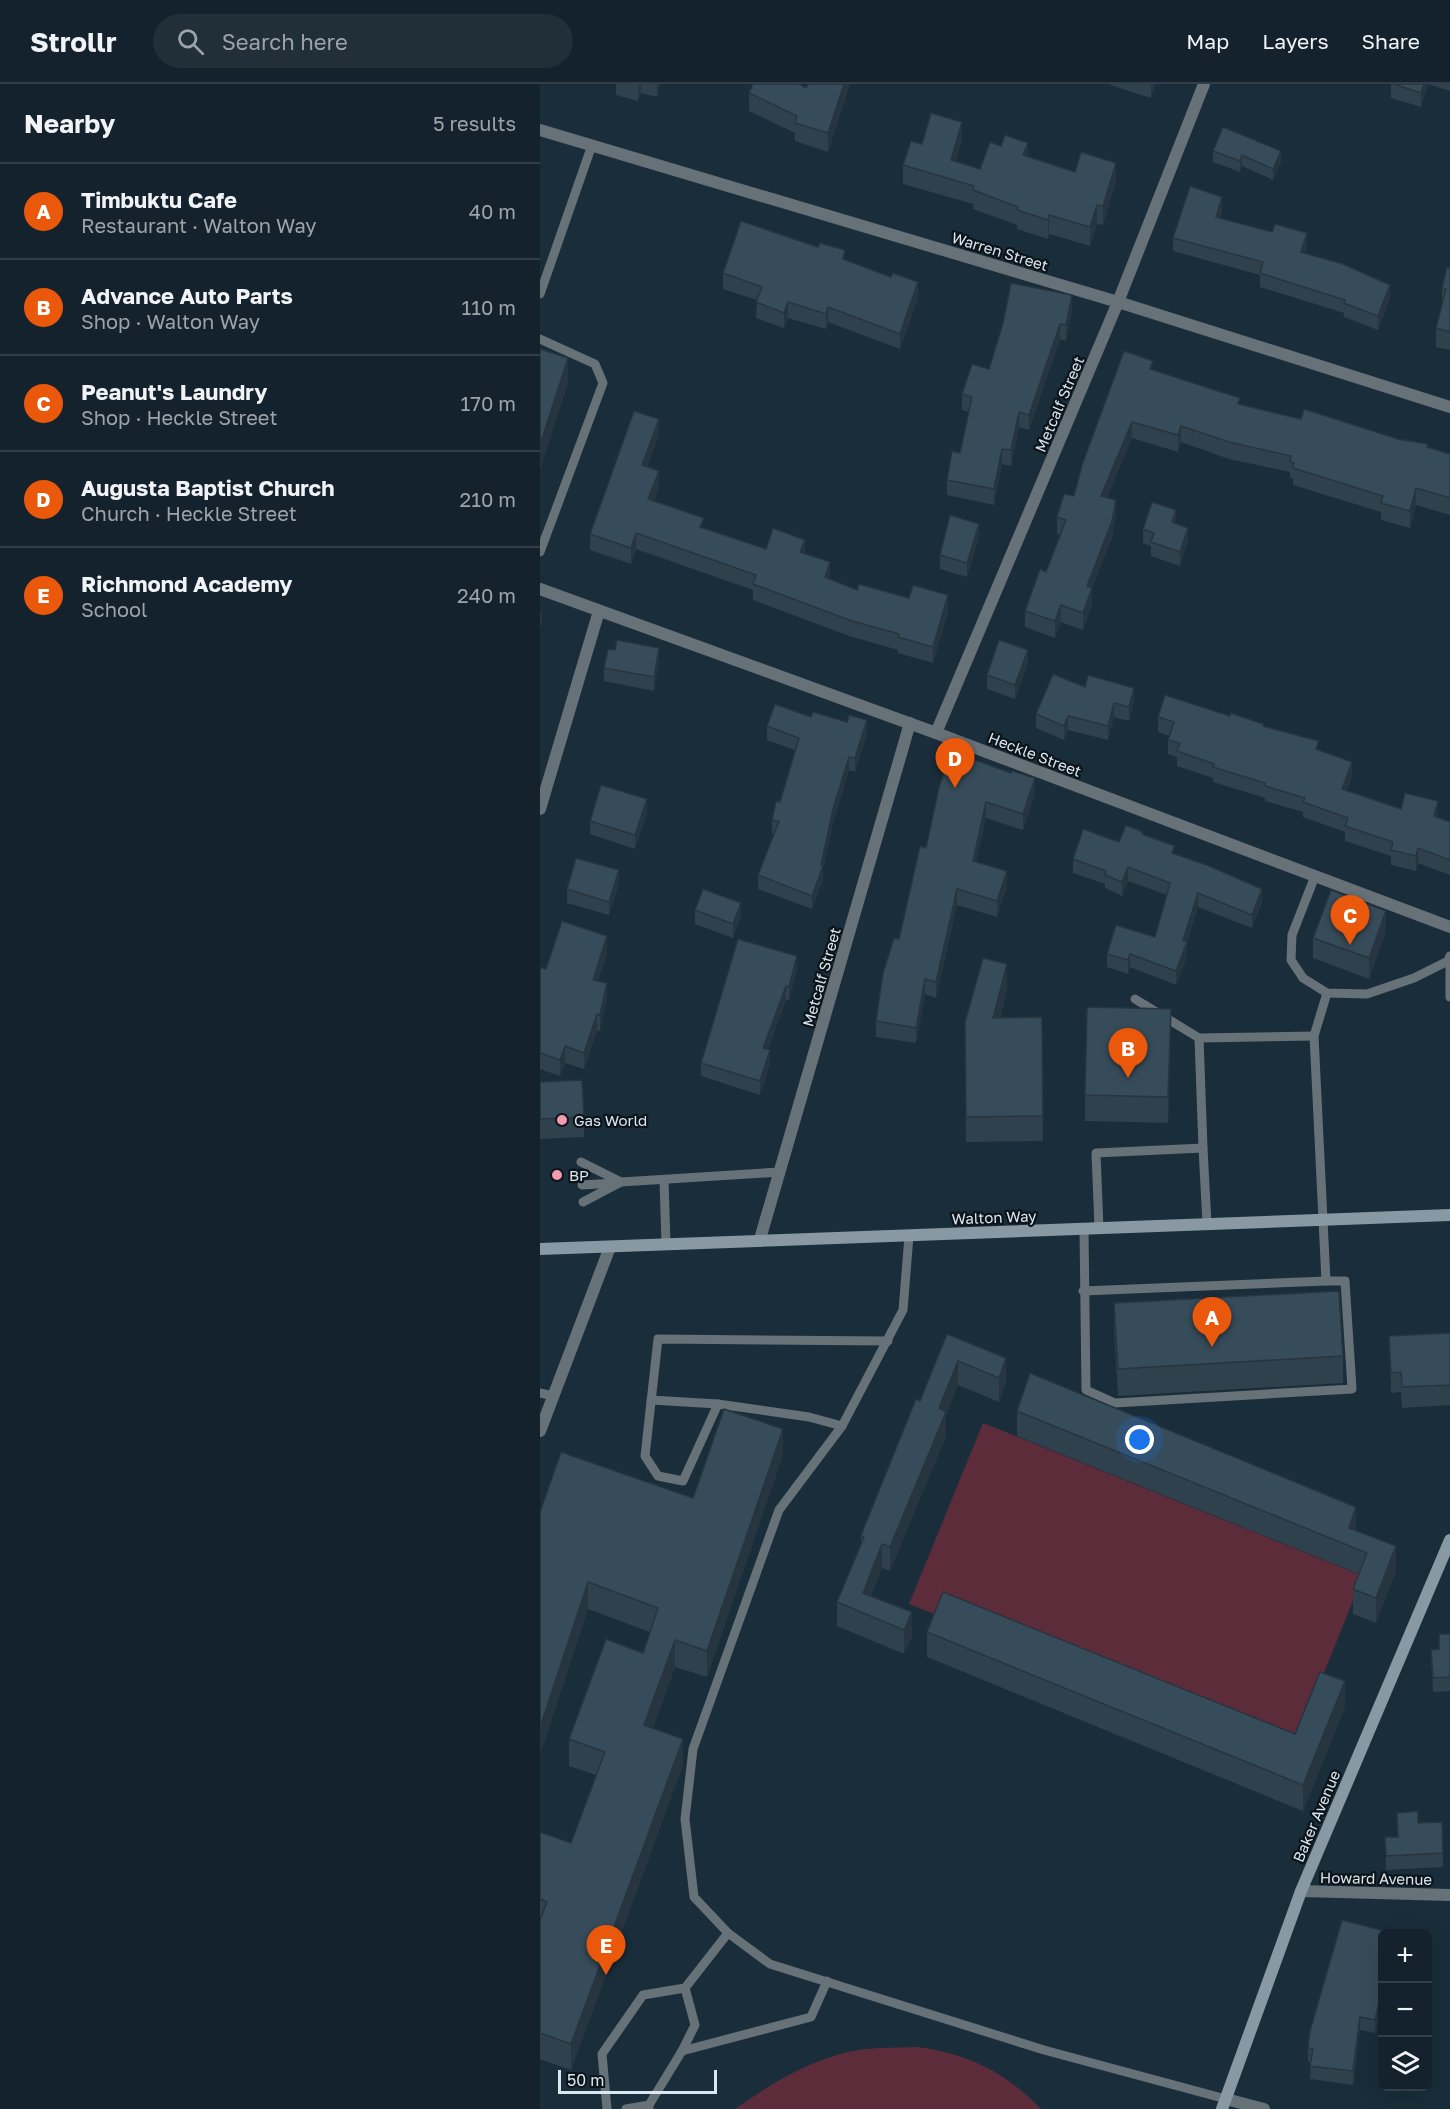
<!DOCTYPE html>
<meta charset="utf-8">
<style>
body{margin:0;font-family:"Golos Text",sans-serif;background:#202f38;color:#f1f3f6}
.controls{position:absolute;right:18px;bottom:18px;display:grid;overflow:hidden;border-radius:9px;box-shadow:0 6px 24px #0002}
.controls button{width:54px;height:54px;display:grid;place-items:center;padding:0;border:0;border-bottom:2px solid #323f48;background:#13222c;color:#f1f3f6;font:30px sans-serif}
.scale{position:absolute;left:18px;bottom:15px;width:159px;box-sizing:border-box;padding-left:6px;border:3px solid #dbe7f0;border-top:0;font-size:16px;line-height:21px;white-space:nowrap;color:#dbe7f0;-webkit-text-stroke:4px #0c141a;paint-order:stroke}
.you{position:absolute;left:600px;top:1356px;width:21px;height:21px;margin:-15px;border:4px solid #fff;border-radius:50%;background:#1a73e8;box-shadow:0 0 0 9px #1a73e833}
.badge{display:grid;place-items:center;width:39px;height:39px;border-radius:50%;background:#ea580c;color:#fff;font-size:20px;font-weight:700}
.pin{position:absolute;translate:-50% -50px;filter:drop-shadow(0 2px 3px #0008)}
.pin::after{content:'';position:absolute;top:32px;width:21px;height:18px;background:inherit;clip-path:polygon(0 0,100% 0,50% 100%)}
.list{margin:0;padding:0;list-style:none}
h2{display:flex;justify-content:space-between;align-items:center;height:78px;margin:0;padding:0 24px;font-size:26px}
h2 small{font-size:20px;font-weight:400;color:#9da4a9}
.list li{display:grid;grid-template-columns:39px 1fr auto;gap:18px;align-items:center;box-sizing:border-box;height:96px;padding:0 24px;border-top:2px solid #323f48}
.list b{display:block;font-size:22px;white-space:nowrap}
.list p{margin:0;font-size:20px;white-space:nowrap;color:#9da4a9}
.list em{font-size:20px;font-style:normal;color:#9da4a9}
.icon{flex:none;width:33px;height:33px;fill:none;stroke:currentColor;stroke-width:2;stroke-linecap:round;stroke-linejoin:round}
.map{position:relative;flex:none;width:910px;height:2025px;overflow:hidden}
header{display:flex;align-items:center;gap:36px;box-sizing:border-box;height:84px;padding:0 30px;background:#13222c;border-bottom:2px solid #323f48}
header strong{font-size:28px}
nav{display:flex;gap:33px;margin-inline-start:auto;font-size:21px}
.search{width:420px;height:54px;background:#202f38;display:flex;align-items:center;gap:15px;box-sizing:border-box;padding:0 21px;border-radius:33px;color:#9da4a9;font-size:22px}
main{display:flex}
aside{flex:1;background:#13222c}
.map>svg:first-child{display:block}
.green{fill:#5d2c3b}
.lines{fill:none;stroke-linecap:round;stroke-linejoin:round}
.lane{stroke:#677178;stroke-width:9}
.street{stroke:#677178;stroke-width:12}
.secondary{stroke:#8999a4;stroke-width:12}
.wall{fill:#2f414d}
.shaded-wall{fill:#26353f}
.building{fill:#374c5a;stroke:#26353f;stroke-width:1.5}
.poi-dot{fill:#f19ab2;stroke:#0c141a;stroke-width:2}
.labels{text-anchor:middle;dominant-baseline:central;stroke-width:4.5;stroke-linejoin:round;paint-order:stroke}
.street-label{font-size:15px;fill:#dbe7f0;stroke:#0c141a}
.poi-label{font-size:15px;fill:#dbe7f0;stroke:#0c141a;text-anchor:start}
</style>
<header>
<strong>Strollr</strong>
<div class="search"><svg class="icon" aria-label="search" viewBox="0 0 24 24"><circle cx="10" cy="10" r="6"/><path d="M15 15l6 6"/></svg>Search here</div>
<nav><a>Map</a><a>Layers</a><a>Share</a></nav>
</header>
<main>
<aside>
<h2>Nearby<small>5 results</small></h2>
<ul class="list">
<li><span class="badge">A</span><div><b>Timbuktu Cafe</b><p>Restaurant · Walton Way</p></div><em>40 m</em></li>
<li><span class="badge">B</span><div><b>Advance Auto Parts</b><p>Shop · Walton Way</p></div><em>110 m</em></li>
<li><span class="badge">C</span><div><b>Peanut's Laundry</b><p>Shop · Heckle Street</p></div><em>170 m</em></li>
<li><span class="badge">D</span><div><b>Augusta Baptist Church</b><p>Church · Heckle Street</p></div><em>210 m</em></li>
<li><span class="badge">E</span><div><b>Richmond Academy</b><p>School</p></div><em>240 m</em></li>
</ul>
</aside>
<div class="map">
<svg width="910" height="2025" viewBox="0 0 910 2025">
<rect width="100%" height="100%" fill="#192d3a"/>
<g class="green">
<polygon points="443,1339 823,1492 750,1673 369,1520"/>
<path d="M378,1963C430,1971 464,1987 501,2025H195C234,1997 278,1971 326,1965C343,1963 361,1964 378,1963Z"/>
</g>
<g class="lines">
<g class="lane">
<polyline points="0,210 52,61"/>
<polyline points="0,255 55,280 63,299 0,468"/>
<polyline points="775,792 752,851 751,876 763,894 787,909 827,910 874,894 908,877 910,872"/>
<polyline points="910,878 910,913"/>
<polyline points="595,915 659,954 774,952"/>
<polyline points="659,954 663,1064"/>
<polyline points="41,1078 81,1098 240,1088"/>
<polyline points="124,1096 126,1160"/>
<polyline points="42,1101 76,1099"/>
<polyline points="43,1118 81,1098"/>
<polyline points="559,1144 556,1069 663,1064 667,1140"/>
<polyline points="544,1145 546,1306 575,1319 812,1305 805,1197 786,1197 774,952 787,909"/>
<polyline points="369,1152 363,1226 302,1342 239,1426 153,1665 145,1735 154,1813 188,1849 230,1880 504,1966 686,2015"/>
<polyline points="543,1207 786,1197"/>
<polyline points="0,1309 13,1312"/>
<polyline points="111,1316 178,1320"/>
<polyline points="302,1342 269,1333 178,1320 143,1397 118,1392 105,1372 118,1255 348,1257"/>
<polyline points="142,1967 271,1933 287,1897"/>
<polyline points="67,2025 62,1970 103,1911 145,1904 188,1849"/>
<polyline points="86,2025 109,2021"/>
<polyline points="109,2025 109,2021 142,1967 155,1941 145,1904"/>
</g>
<g class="street">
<polyline points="0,46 578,218 910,323"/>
<polyline points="0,505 396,649 910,843"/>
<polyline points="396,649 578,218 664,0"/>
<polyline points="0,725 59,527"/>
<polyline points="220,1155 370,639"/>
<polyline points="0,1347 70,1163"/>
<polyline points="761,1807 910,1811"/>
<polyline points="686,2015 724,2025"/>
</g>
<g class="secondary">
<polyline points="0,1165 910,1131"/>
<polyline points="682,2025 761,1807 910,1456"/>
</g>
</g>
<g class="wall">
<polygon points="76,0 120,0 117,13 101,9 98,17 76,11"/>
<polygon points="310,0 288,68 255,57 255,49 209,27 209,9"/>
<polygon points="570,0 615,0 611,14 570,1"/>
<polygon points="851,0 910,0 910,7 888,0 881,23 851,14"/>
<polygon points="422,57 416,77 440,85 461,62 488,73 535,88 576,98 563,141 557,140 550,162 509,150 508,155 477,145 477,141 433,125 433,120 363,100 363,81 382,60"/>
<polygon points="673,67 741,78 733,96 702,82 700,88 673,78"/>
<polygon points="682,127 680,134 767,163 765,169 850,215 838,246 804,233 804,229 720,203 720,191 633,167 633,154"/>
<polygon points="305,176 378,214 360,265 288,238 286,245 248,234 244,244 216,234 217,216 183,205 183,189"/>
<polygon points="910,184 910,266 896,263 896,244 902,221 902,204"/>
<polygon points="532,226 526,257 520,255 489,346 479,343 471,382 462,380 454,421 407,411 407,396 420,369 429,328 422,326 422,310 449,285"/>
<polygon points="613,286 700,320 761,335 858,355 910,370 910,431 876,421 870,444 841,436 841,428 753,401 753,395 750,394 750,388 689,375 641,358 638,368 592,354 567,414 576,433 572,454 552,504 552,521 543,546 521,538 515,554 485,543 485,527 506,488 520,451 517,450 517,433 534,412"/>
<polygon points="119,351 107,383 119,403 114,417 164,445 226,465 265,469 290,495 317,506 408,528 393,579 358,569 358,566 309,552 213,516 213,506 96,465 91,480 50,466 50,450"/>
<polygon points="636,440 648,457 640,482 611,472 611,462 603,459 603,445"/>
<polygon points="439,453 427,493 400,485 400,471"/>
<polygon points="119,578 114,607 64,597 64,584"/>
<polygon points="488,580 475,615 447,605 447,591"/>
<polygon points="545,603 594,618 589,637 574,633 568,656 528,646 524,656 496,644 496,630"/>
<polygon points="690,632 723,642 779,666 812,692 807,707 861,725 898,732 897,733 910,738 910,791 878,779 876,787 851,781 851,772 805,757 805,748 763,733 763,728 725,717 725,714 673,698 673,694 637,682 637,673 628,670 628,656 630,652 618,648 618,633"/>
<polygon points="271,633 327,650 315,688 309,686 293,739 283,785 283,796 272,825 218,805 218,791 234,750 232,750 232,736 240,718 255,666 227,656 227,642"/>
<polygon points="399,703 495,710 483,746 446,734 436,778 467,802 457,833 417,821 396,914 385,910 376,959 336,953 336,937 386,764"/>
<polygon points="107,729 95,765 50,750 50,737"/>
<polygon points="603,751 635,770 722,818 712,844 658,823 647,858 647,872 636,901 590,883 588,890 567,883 567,870 615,853 627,811 588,797 582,812 565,804 565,800 533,789 533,775 579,758"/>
<polygon points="79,800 69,831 27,819 27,805"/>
<polygon points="155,826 201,832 193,854 155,840"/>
<polygon points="846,847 829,895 773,874 773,854"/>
<polygon points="67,869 58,897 67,915 60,947 57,947 44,985 25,979 20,992 0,985 0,883 6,885"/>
<polygon points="257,885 249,916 246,916 228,965 230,980 220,1011 161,992 161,979"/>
<polygon points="467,905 460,934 502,933 503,1057 426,1058 425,938"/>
<polygon points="631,951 628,1039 545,1037 545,1011"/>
<polygon points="0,998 44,1033 44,1053 0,1055"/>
<polygon points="574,1219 803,1272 803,1299 578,1312 574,1245"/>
<polygon points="910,1249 910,1321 862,1324 861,1308 851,1309 849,1252"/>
<polygon points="407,1250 466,1299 459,1318 418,1301 406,1331 406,1352 350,1487 342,1484 331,1512 372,1552 364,1570 297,1542 297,1518 321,1460 321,1451 380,1317"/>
<polygon points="477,1327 816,1446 856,1487 836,1539 813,1530 813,1505 819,1490 477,1352"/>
<polygon points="243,1371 167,1593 135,1583 113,1644 143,1681 31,1986 0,1975 0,1748 31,1759 56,1691 29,1682 29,1655 103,1569 110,1548 48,1525 0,1671 0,1428 153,1414"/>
<polygon points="387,1548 755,1650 805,1623 763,1727 387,1573"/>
<polygon points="910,1550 910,1607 893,1608 891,1566 899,1565"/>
<polygon points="857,1729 903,1769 903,1783 846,1786 845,1753 857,1753"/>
<polygon points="843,1850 843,1915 835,1949 820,1946 813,2001 770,1995 771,1978 768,1978 768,1964"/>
</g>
<g class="shaded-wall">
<polygon points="99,0 101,0 101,9 98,17"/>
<polygon points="117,0 120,0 117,13"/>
<polygon points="304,0 310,0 288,68 288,49"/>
<polygon points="611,0 615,0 611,14"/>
<polygon points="884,0 888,0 881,23 881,9"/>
<polygon points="422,38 422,57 411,95 411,76"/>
<polygon points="488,59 488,78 483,71"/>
<polygon points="741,67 741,78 733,96 733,85"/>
<polygon points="702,71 702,82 700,88 700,77"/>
<polygon points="576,79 576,98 563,141 563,122"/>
<polygon points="682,113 682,127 676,146 676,133"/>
<polygon points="557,121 557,140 550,162 550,143"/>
<polygon points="509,131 509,150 508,155 508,136"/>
<polygon points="767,149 767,163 761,181 761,168"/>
<polygon points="378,198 378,214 360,265 360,250"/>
<polygon points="850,201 850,215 838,246 838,232"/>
<polygon points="532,211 532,226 526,257 526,241"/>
<polygon points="248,218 248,234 244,244 244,229"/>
<polygon points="288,223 288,238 286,245 286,230"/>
<polygon points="520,240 520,255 489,346 489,331"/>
<polygon points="28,274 28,300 0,387 0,361"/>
<polygon points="479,328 479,343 471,382 471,366"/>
<polygon points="119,335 119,351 102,397 102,381"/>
<polygon points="592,338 592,354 561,429 561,412"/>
<polygon points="641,342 641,358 638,368 638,351"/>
<polygon points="462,365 462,380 454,421 454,405"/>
<polygon points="119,387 119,403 108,432 108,415"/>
<polygon points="876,404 876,421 870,444 870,427"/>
<polygon points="576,416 576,433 572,454 552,504 552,521 543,546 543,529 547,502"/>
<polygon points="636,426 636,440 632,438"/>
<polygon points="439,440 439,453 427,493 427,479"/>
<polygon points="648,444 648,457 640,482 640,468"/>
<polygon points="96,449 96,465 91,480 91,464"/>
<polygon points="265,456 265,472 260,468"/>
<polygon points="290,478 290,494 285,509 285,493"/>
<polygon points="408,511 408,528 393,579 393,563"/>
<polygon points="521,521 521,538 515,554 515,537"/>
<polygon points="2,525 2,539 0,543 0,529"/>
<polygon points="119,564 119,578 114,607 114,593"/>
<polygon points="488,566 488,580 475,615 475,601"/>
<polygon points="594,604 594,618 589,637 589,623"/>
<polygon points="574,619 574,633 568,656 568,642"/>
<polygon points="528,632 528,646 524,656 524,642"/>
<polygon points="327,636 327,650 315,688 315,674"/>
<polygon points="309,673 309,686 293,739 283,785 283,796 272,825 272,812 281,781 293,725"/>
<polygon points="812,678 812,692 802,720 802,705"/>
<polygon points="495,694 495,710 483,746 483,730"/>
<polygon points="107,715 107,729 95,765 95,751"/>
<polygon points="898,717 898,732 894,747 894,732"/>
<polygon points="446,718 446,734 433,792 433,777"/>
<polygon points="878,764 878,779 876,787 876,772"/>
<polygon points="588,783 588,797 582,812 582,798"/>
<polygon points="79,786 79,800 69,831 69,818"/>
<polygon points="467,787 467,802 457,833 457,817"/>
<polygon points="417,805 417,821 396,914 396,898"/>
<polygon points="722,805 722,818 712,844 712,831"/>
<polygon points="658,809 658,823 643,870 643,856"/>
<polygon points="201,819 201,832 193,854 193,840"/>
<polygon points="846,827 846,847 829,895 829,874"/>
<polygon points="67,852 67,869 53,912 53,896"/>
<polygon points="647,858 647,872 636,901 636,887"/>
<polygon points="590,870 590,883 588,890 588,876"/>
<polygon points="257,872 257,885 249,916 249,903"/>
<polygon points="467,880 467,905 453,959 453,934"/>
<polygon points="385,895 385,910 376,959 376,944"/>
<polygon points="67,899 67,915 60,947 60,931"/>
<polygon points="246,902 246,916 223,977 223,964"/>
<polygon points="631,925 631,951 628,1039 628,1013"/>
<polygon points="57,930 57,947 44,985 44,969"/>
<polygon points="25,962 25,979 20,992 20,976"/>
<polygon points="230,966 230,980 220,1011 220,997"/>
<polygon points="466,1274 466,1299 459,1318 459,1294"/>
<polygon points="418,1277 418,1301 406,1331 406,1352 350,1487 350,1463 399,1324"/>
<polygon points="243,1345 243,1371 167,1593 167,1567"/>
<polygon points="816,1423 816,1448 809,1444"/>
<polygon points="342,1460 342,1484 325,1529 323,1509"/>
<polygon points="856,1462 856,1487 836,1539 836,1514"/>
<polygon points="48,1498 48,1525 0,1671 0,1644"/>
<polygon points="372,1528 372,1552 364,1570 364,1546"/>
<polygon points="135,1556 135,1583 104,1667 104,1641"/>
<polygon points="805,1597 805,1623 763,1727 763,1701"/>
<polygon points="143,1655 143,1681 31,1986 31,1960"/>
<polygon points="843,1901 843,1915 835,1949 835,1936"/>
<polygon points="820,1933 820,1946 813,2001 813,1987"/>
</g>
<g class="building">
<polygon points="213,0 259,0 266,4 268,0 304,0 288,49 255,39 257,32 209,9"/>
<polygon points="854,0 884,0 881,9"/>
<polygon points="391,29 422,38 411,76 440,85 450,58 461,62 465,51 488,59 483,71 535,88 541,68 576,79 563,122 557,121 550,143 509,131 508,136 477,126 478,123 433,106 434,102 363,81 371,57 382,60"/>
<polygon points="683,43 741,67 733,85 702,71 700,77 673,67"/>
<polygon points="650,102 682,113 676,133 732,148 735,140 767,149 761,168 803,180 850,201 838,232 804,219 805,216 720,189 723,178 633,154"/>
<polygon points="201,137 278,163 280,159 305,166 303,175 351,193 353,189 378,198 360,250 288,223 286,230 248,218 244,229 216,218 222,203 183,189"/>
<polygon points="907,183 910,184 910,248 896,244 906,205 902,204"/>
<polygon points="471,199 532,211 526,241 520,240 489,331 479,328 471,366 462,365 454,405 407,396 412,367 420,369 432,313 422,310 432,280 449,285 463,239"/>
<polygon points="0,265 28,274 0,361"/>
<polygon points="584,267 613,277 610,285 700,314 698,320 761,335 764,325 858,355 888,360 887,363 910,370 910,414 876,404 870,427 841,419 843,412 753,384 754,379 750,377 751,372 689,358 641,342 638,351 592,338 561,412 576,416 572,437 547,502 552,504 543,529 521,521 515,537 485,527 500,485 506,488 526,436 517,433 524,410 534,412 542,381"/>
<polygon points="94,327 119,335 102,381 119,387 108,415 164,434 160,443 226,465 233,444 265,456 260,468 290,478 285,493 317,506 319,500 369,514 373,501 408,511 393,563 358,553 359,550 309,536 213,500 216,491 96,449 91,464 50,450"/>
<polygon points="612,418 636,426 632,438 648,444 640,468 611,458 614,449 603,445"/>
<polygon points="410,431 439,440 427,479 400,471"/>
<polygon points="77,556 119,564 114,593 64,584 68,565 75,566"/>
<polygon points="459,556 488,566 475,601 447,591"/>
<polygon points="513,590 545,603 548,591 594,604 589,623 574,619 568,642 528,632 524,642 496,630"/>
<polygon points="625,611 690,632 691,629 723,640 723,642 779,657 776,665 812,678 802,705 861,725 865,709 898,717 894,732 910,738 910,776 878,764 876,772 851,766 853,758 805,742 808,734 763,718 765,714 725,702 725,699 673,683 674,680 637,667 640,659 628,656 634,638 618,633"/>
<polygon points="235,620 271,633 273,628 307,638 309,631 327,636 315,674 309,673 293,725 281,781 283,782 272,812 218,791 239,737 232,736 236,717 240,718 259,654 227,642"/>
<polygon points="411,667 471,689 472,687 495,694 483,730 446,718 433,777 467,787 457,817 417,805 396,898 385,895 376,944 336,937 343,889 354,854 359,855 380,762 386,764 399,703"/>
<polygon points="61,701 107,715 95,751 50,737"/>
<polygon points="586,741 603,748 602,750 635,762 632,769 667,781 722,805 712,831 658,809 643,856 647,858 636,887 590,870 588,876 567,870 576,841 615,853 630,799 588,783 582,798 565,791 566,787 533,775 543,745 579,758"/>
<polygon points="36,774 79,786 69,818 27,805"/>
<polygon points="163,805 201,819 193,840 155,826"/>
<polygon points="791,806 846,827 829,874 773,854"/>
<polygon points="22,837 67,852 53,896 67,899 60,931 57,930 44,969 25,962 20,976 0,969 0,883 6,885"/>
<polygon points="198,855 257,872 249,903 246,902 223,964 230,966 220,997 161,979"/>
<polygon points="443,874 467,880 453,934 502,933 503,1032 426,1033 425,938"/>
<polygon points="547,923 631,925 628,1013 545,1011"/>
<polygon points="42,996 44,1033 0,1035 0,998"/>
<polygon points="799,1207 803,1272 578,1285 574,1219"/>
<polygon points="910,1249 910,1301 862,1303 861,1288 851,1289 849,1252"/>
<polygon points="407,1250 466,1274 459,1294 418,1277 399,1324 406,1328 350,1463 342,1460 323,1509 372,1528 364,1546 297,1518 324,1453 321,1451 376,1315 380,1317"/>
<polygon points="490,1289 816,1423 809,1444 856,1462 836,1514 813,1505 827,1469 477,1327"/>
<polygon points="184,1325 243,1345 167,1567 135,1556 104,1641 143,1655 31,1960 0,1949 0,1836 7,1818 0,1815 0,1748 31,1759 65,1668 29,1655 66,1555 103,1569 118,1524 48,1498 0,1644 0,1428 21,1368 153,1414"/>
<polygon points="403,1508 755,1650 780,1588 805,1597 763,1701 387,1548"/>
<polygon points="899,1550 910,1550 910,1593 893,1594 891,1566 899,1565"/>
<polygon points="878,1727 878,1739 902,1738 903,1769 846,1772 845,1753 858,1753 857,1729"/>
<polygon points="802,1836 853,1849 881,1849 843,1850 843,1901 835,1936 820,1933 813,1987 770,1982 773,1965 768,1964 770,1947"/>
</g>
<g class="poi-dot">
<circle cx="22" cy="1036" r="6"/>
<circle cx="17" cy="1091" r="6"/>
</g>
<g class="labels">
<g class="street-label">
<text transform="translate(460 167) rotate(17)">Warren Street</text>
<text transform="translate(519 320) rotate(-67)">Metcalf Street</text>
<text transform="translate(495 670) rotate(21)">Heckle Street</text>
<text transform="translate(281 893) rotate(-74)">Metcalf Street</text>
<text transform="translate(454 1133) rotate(-2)">Walton Way</text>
<text transform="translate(776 1732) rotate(-67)">Baker Avenue</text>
<text transform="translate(836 1794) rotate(1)">Howard Avenue</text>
</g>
<g class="poi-label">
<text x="34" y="1036">Gas World</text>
<text x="29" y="1091">BP</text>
</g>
</g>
</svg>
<div class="controls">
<button>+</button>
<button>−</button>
<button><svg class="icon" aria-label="layers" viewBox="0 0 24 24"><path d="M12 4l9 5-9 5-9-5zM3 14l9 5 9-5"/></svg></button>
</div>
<div class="scale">50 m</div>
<div class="you"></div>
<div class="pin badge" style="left:672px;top:1263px">A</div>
<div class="pin badge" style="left:588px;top:994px">B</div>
<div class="pin badge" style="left:810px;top:861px">C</div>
<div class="pin badge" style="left:415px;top:704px">D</div>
<div class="pin badge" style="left:66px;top:1891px">E</div>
</div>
</main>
